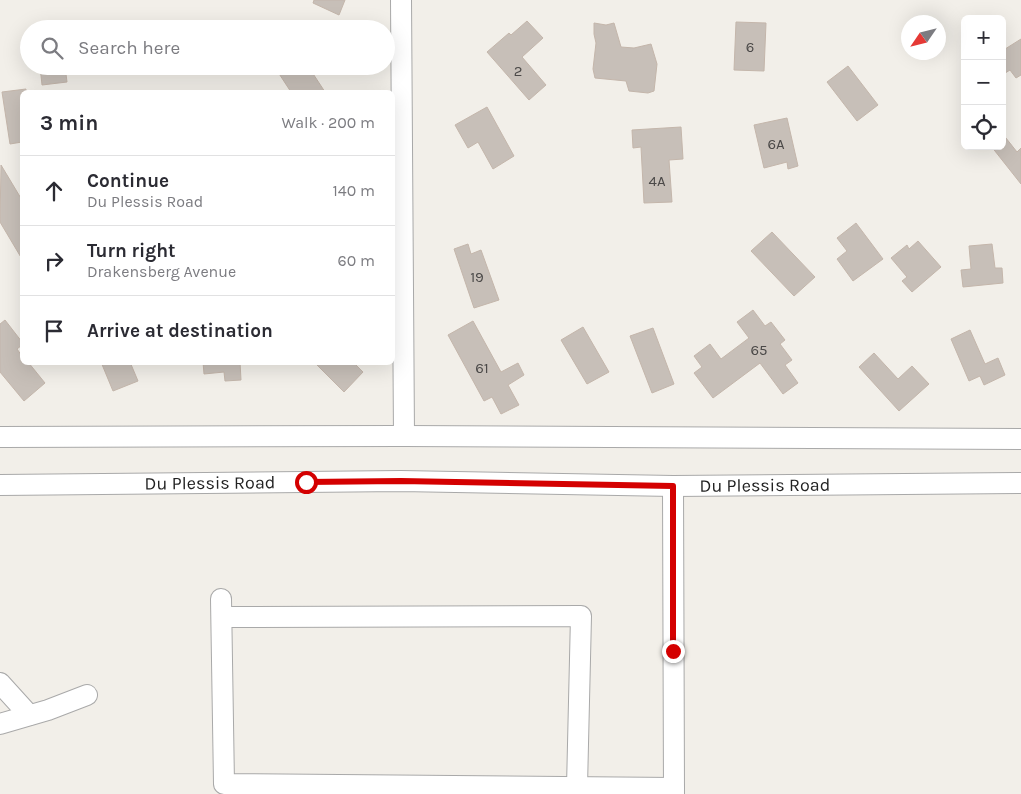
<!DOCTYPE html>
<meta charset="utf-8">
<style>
body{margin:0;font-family:Karla,sans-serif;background:#f2f2f3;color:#2b2b33}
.controls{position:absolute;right:15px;top:15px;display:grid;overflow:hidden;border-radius:8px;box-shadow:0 5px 20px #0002}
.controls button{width:45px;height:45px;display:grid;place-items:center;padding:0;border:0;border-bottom:1px solid #e1e1e2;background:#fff;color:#2b2b33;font:25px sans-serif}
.compass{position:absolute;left:901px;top:15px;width:45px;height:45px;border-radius:50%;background:#fff;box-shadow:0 5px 20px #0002;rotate:235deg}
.stop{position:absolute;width:15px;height:15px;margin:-11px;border:4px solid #d40000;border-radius:50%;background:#fff}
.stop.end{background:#d40000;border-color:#fff;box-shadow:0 1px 5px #0008}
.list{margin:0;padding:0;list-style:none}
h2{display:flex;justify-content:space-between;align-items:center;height:65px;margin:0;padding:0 20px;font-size:21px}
h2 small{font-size:16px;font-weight:400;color:#7c7c81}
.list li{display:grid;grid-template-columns:32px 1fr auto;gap:15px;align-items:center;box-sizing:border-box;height:70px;padding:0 20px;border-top:1px solid #e1e1e2}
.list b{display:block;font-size:19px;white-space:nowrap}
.list p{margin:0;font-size:16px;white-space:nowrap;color:#7c7c81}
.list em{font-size:16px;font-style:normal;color:#7c7c81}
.icon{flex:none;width:28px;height:28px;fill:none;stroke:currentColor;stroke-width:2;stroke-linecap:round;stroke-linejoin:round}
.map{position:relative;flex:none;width:1021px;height:794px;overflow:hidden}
.search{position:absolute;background:#fff;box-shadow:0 5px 20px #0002;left:20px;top:20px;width:375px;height:55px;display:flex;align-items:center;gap:12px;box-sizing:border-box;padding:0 18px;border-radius:28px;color:#7c7c81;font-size:19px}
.panel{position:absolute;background:#fff;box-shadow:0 5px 20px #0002;left:20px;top:90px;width:375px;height:275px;border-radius:8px}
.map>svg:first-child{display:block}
.building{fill:#c7bfb8;stroke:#c4b6ab}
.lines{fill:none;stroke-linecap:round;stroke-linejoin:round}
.minor-casing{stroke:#a9a9a9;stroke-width:22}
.minor{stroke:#fff;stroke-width:20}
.route{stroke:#d40000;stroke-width:6}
.labels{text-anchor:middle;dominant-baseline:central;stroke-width:4;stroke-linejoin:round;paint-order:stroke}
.number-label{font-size:15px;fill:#4b4948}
.street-label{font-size:18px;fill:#222;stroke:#fff}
</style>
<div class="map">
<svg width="1021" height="794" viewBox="0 0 1021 794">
<rect width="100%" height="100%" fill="#f2efe9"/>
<g class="building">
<polygon points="314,0 345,0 339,15 313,3"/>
<polygon points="527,21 543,38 522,57 546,85 529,100 487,52 509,33 511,35"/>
<polygon points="736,22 766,23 764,71 734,70"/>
<polygon points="594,23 606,25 614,23 621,47 634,48 651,44 657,64 654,91 648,93 629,91 626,81 595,78 593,69 596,43 594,34"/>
<polygon points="1021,39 1021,75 1016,78 1010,70 1002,75 1002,51"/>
<polygon points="40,66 65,66 67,82 42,85"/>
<polygon points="274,66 308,66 325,92 291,92"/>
<polygon points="848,66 878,105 857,121 827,82"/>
<polygon points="26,89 26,92 22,92 22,142 10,144 2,92"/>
<polygon points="487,107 514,156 493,169 478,142 468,148 455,125"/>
<polygon points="787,118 798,166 788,169 787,162 764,168 754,125"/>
<polygon points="681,127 683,159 669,160 672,202 644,203 641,147 633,148 632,130"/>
<polygon points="1002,133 1017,152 1021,148 1021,184 991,146 1002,146"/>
<polygon points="1,165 22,200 22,259 0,222"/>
<polygon points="856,223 883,259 853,281 837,259 847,251 837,238"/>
<polygon points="772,232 815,277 794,296 751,251"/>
<polygon points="918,241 941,267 912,292 902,281 907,277 891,258 907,245 909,249"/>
<polygon points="468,244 471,254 481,250 499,300 474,308 454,249"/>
<polygon points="992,244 995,268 1002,268 1003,283 963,287 961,270 971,269 969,246"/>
<polygon points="753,310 765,326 771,322 785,340 780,344 792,360 785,365 798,383 783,394 760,363 713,398 694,373 702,367 694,356 710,344 721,359 749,338 737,322"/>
<polygon points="5,320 22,342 22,345 17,349 22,356 22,362 28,362 45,383 24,401 0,372 0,324"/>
<polygon points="473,321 501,372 518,363 524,375 508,385 519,405 501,414 492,397 484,401 448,335"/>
<polygon points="583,327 609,372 587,384 561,340"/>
<polygon points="653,328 674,384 652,393 630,336"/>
<polygon points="970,330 985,364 998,358 1005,375 984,385 980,376 969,381 951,339"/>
<polygon points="874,353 898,379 912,366 929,384 899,411 859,367"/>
<polygon points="101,362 130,362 138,381 113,391"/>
<polygon points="203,362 240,362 241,380 225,381 224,372 204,374"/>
<polygon points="314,362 353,362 363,372 344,392"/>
</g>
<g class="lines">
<defs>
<g id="minor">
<polyline points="401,0 404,436"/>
<polyline points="0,437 404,436 1021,439"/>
<path id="s1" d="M0,485L401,481L673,486L1021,483"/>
<polyline points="673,486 674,794"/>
<polyline points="221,599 224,784 674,788"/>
<polyline points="222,617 581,616 577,787"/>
<polyline points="0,683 29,715"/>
<polyline points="0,724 48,710 87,695"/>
</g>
</defs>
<use href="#minor" class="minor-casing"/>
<use href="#minor" class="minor"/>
</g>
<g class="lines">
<polyline class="route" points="306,482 401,481 673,486 673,651"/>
</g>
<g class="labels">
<g class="number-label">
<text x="750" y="47">6</text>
<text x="518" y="71">2</text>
<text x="776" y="144">6A</text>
<text x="657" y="181">4A</text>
<text x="477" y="277">19</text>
<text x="759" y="350">65</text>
<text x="482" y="368">61</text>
</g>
<g class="street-label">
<text stroke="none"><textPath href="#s1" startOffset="210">Du Plessis Road</textPath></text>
<text stroke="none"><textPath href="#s1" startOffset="765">Du Plessis Road</textPath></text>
</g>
</g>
</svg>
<div class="controls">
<button>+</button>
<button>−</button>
<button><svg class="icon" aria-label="locate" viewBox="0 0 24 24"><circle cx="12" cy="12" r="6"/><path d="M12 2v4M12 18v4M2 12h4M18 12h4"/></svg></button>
</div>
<svg class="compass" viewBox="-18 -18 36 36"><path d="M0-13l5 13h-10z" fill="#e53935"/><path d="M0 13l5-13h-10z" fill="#7c7c81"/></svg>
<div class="stop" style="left:306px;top:482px"></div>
<div class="stop end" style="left:673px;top:651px"></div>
<div class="search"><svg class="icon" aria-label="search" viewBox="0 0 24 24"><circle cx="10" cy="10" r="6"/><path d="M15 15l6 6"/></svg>Search here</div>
<section class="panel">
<h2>3 min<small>Walk · 200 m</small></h2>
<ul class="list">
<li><svg class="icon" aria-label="ahead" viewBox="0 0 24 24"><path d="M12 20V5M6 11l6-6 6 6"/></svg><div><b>Continue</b><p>Du Plessis Road</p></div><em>140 m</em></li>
<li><svg class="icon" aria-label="right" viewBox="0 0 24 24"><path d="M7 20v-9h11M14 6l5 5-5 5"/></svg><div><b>Turn right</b><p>Drakensberg Avenue</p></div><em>60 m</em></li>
<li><svg class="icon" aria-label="arrive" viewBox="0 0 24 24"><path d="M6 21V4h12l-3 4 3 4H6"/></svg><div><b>Arrive at destination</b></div></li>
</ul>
</section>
</div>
